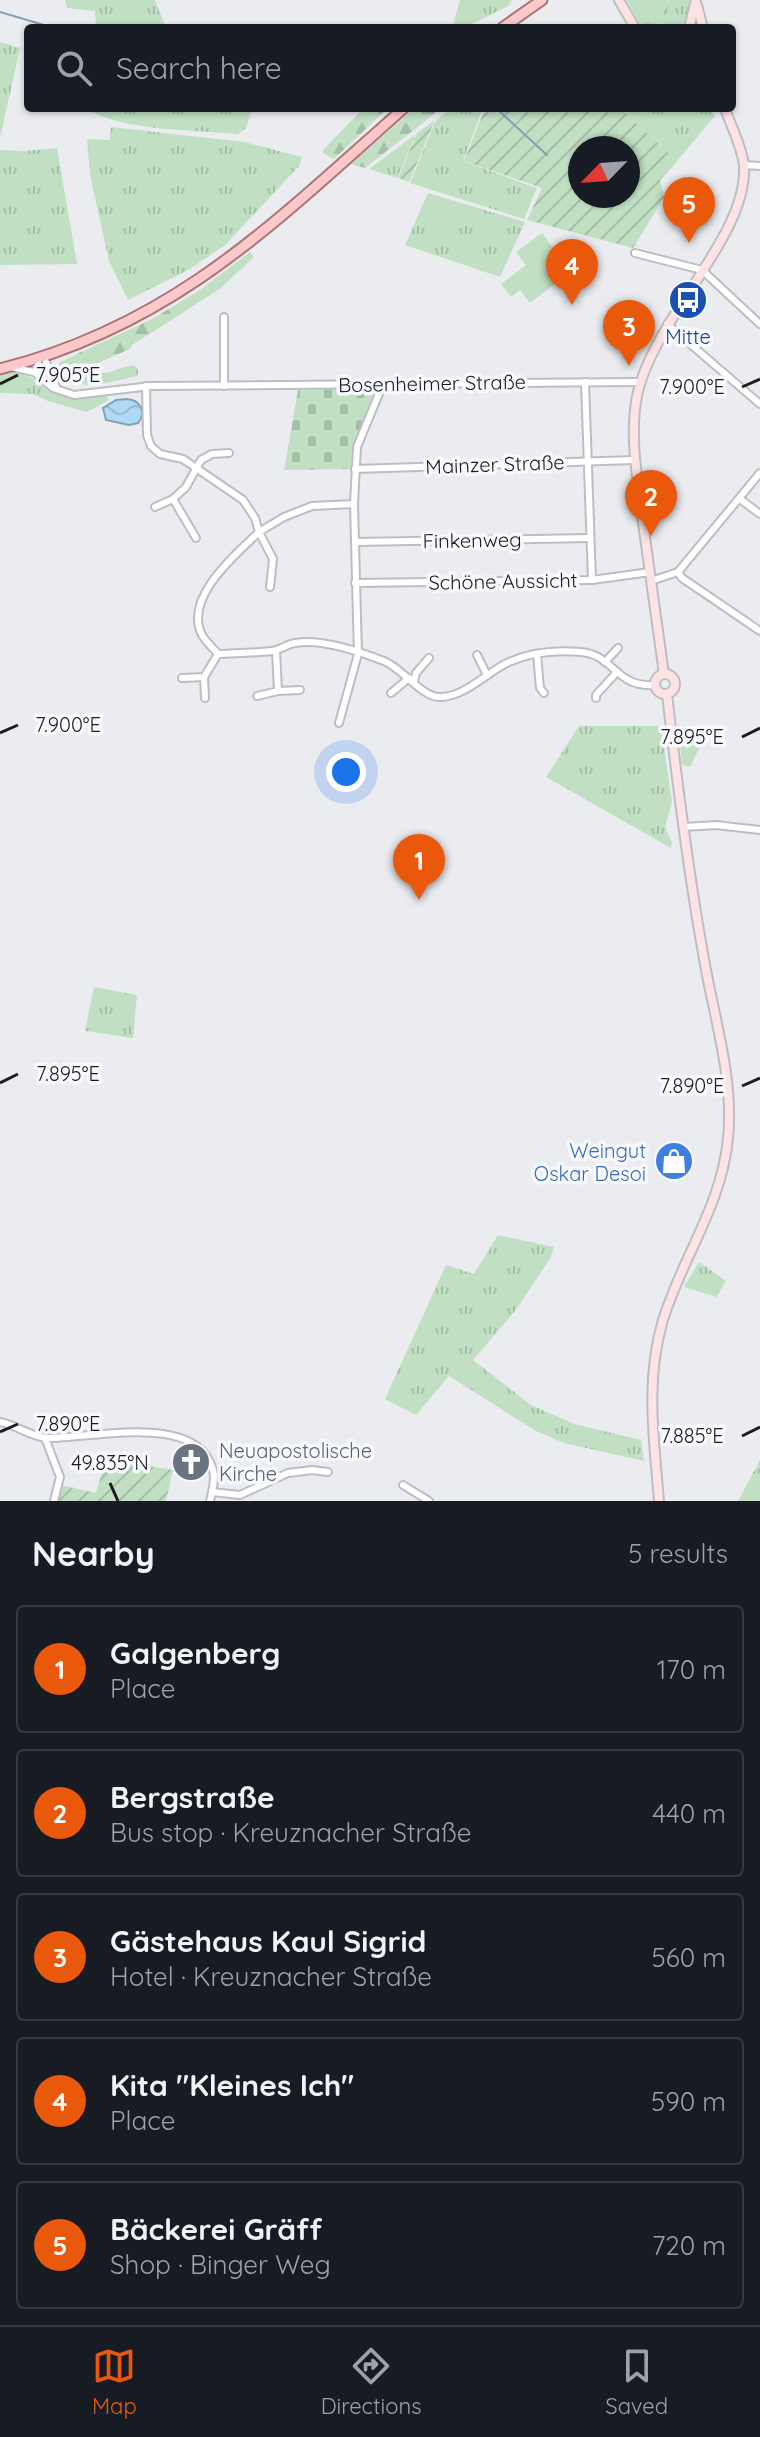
<!DOCTYPE html>
<meta charset="utf-8">
<style>
body{margin:0;font-family:Quicksand,sans-serif;background:#20242c;color:#f1f3f6}
.compass{position:absolute;left:568px;top:136px;width:72px;height:72px;border-radius:50%;background:#171b24;box-shadow:0 2px 6px #0004;rotate:245deg}
.you{position:absolute;left:346px;top:772px;width:28px;height:28px;margin:-20px;border:6px solid #fff;border-radius:50%;background:#1a73e8;box-shadow:0 0 0 12px #1a73e833}
.badge{display:grid;place-items:center;width:52px;height:52px;border-radius:50%;background:#ea580c;color:#fff;font-size:26px;font-weight:700}
.pin{position:absolute;translate:-50% -66px;filter:drop-shadow(0 2px 4px #0008)}
.pin::after{content:'';position:absolute;top:42px;width:28px;height:24px;background:inherit;clip-path:polygon(0 0,100% 0,50% 100%)}
.list{margin:0;padding:0;list-style:none}
h2{display:flex;justify-content:space-between;align-items:center;height:104px;margin:0;padding:0 32px;font-size:34px}
h2 small{font-size:26px;font-weight:400;color:#9ea1a6}
.list li{display:grid;grid-template-columns:52px 1fr auto;gap:24px;align-items:center;box-sizing:border-box;height:128px;margin:0 16px 16px;padding:0 16px;border:2px solid #363941;border-radius:8px}
.list b{display:block;font-size:30px;white-space:nowrap}
.list p{margin:0;font-size:26px;white-space:nowrap;color:#9ea1a6}
.list em{font-size:26px;font-style:normal;color:#9ea1a6}
.icon{flex:none;width:44px;height:44px;fill:none;stroke:currentColor;stroke-width:2;stroke-linecap:round;stroke-linejoin:round}
.map{position:relative;flex:none;width:760px;height:1501px;overflow:hidden}
.search{position:absolute;background:#171b24;box-shadow:0 2px 6px #0004;left:24px;right:24px;top:24px;height:88px;display:flex;align-items:center;gap:20px;box-sizing:border-box;padding:0 28px;border-radius:8px;color:#9ea1a6;font-size:30px}
.sheet{height:824px;background:#171b24}
nav{display:flex;justify-content:space-around;align-items:center;box-sizing:border-box;height:112px;border-top:2px solid #363941;background:#171b24;font-size:22px;color:#9ea1a6}
nav a{display:grid;justify-items:center;gap:4px}
nav .on{color:#ea580c}
.map>svg:first-child{display:block}
.grass{fill:url(#grass-tufts)}
.forest{fill:url(#forest-firs)}
.cemetery{fill:url(#cemetery-stones)}
.garden{fill:url(#garden-furrows);fill-rule:evenodd}
.pitch{fill:#c0dfc3}
.water{fill:url(#water-waves);stroke:#82a1b6;stroke-width:2}
.lines{fill:none;stroke-linecap:round;stroke-linejoin:round}
.stream{stroke:#82a1b6;stroke-width:2}
.minor-casing{stroke:#bdbec2;stroke-width:10}
.secondary-casing{stroke:#bdbec2;stroke-width:12}
.primary-casing{stroke:#ad7477;stroke-width:13}
.minor{stroke:#fff;stroke-width:6}
.secondary{stroke:#fee3e5;stroke-width:8}
.primary{stroke:#fdc8ca;stroke-width:9}
.ticks{fill:none;stroke:#1c1c1e;stroke-width:3}
.labels{text-anchor:middle;dominant-baseline:central;stroke-width:7;stroke-linejoin:round;paint-order:stroke}
.transit-label{font-size:20px;fill:#164399;stroke:#f8f9fe}
.street-label{font-size:20px;fill:#1c1c1e;stroke:#f8f9fe}
.shop-label{font-size:20px;fill:#366cbe;stroke:#f8f9fe;text-anchor:end}
.worship-label{font-size:20px;fill:#5b616d;stroke:#f8f9fe;text-anchor:start}
.ticks-label{font-size:20px;text-anchor:middle;fill:#1c1c1e;stroke:#f8f9fe;stroke-width:7;stroke-linejoin:round;paint-order:stroke}
</style>
<div class="map">
<svg width="760" height="1501" viewBox="0 0 760 1501">
<defs>
<pattern id="grass-tufts" width="24" height="20" patternUnits="userSpaceOnUse" patternTransform="scale(2)"><rect width="24" height="20" fill="#c0dfc3"/><path d="M3 7l-1-3M5 7V3M7 7l1-3M15 17l-1-3M17 17v-4M19 17l1-3" fill="none" stroke="#a4bfa7"/></pattern>
<pattern id="forest-firs" width="22" height="20" patternUnits="userSpaceOnUse" patternTransform="scale(2)"><rect width="22" height="20" fill="#c0dfc3"/><path d="M5 1l3.5 6h-7zM16 11l3.5 6h-7z" fill="#a4bfa7"/></pattern>
<pattern id="cemetery-stones" width="16" height="16" patternUnits="userSpaceOnUse" patternTransform="scale(2)"><rect width="16" height="16" fill="#c0dfc3"/><path d="M2 7V4a2 2 0 0 1 4 0v3zM10 15v-3a2 2 0 0 1 4 0v3z" fill="#a4bfa7"/></pattern>
<pattern id="garden-furrows" width="10" height="10" patternUnits="userSpaceOnUse" patternTransform="scale(2)"><rect width="10" height="10" fill="#c0dfc3"/><path d="M-1 1l2-2M0 10L10 0M9 11l2-2" fill="none" stroke="#a4bfa7"/></pattern>
<pattern id="water-waves" width="16" height="10" patternUnits="userSpaceOnUse" patternTransform="scale(2)"><rect width="16" height="10" fill="#aedaf7"/><path d="M0 5q4-4 8 0t8 0" fill="none" stroke="#95bad3"/></pattern>
</defs>
<rect width="100%" height="100%" fill="#ebecf0"/>
<g class="grass">
<polygon points="65,0 155,0 166,28 96,27 95,11 67,8"/>
<polygon points="460,0 512,0 508,6 464,28 452,28"/>
<path d="M669,0H689C689,10 689,21 682,28H651L665,22Z"/>
<polygon points="0,42 20,48 0,138"/>
<path d="M85,108H252L246,128L238,134C195,130 120,131 85,108Z"/>
<polygon points="452,108 483,108 463,161 537,188 524,219 410,183 436,120"/>
<polygon points="620,108 710,108 715,116 677,161"/>
<polygon points="111,127 244,142 302,157 299,166 225,245 190,269 128,300 109,261 90,175 87,139 110,140"/>
<polygon points="416,134 397,178 369,169"/>
<polygon points="57,148 77,264 0,265 0,150 25,151"/>
<polygon points="428,193 525,222 500,277 405,245"/>
<path d="M12,373C42,376 45,392 69,398C81,400 95,397 107,395L109,400L87,412L48,401L33,394L0,393V376Z"/>
<polygon points="678,724 702,742 690,767 682,764"/>
<polygon points="579,726 661,726 672,802 665,827 672,843 671,848 546,777"/>
<polygon points="94,987 137,995 133,1038 85,1031"/>
<polygon points="498,1235 554,1247 551,1257 515,1311 473,1360 531,1405 574,1424 641,1440 644,1461 564,1443 536,1431 449,1376 416,1415 385,1399 446,1265 474,1274"/>
<polygon points="699,1262 726,1281 717,1297 684,1287"/>
<polygon points="760,1460 760,1501 738,1501"/>
</g>
<g class="forest">
<polygon points="627,0 669,0 665,22 644,28 637,20"/>
<polygon points="364,108 388,108 334,159 323,153 323,150"/>
<polygon points="415,108 442,108 365,168 351,164"/>
<path d="M250,252L254,257L221,288L132,345L130,349L86,368C102,381 116,367 134,365L138,369V376C114,380 71,397 57,369L60,362L152,319L200,290Z"/>
</g>
<polygon class="cemetery" points="366,389 372,392 372,397 352,448 351,469 284,470 298,390"/>
<g class="garden">
<path d="M485,108H620L677,161L660,180L664,197L633,248L527,220L542,188L464,161ZM580,148H628V196H580Z"/>
<polygon points="435,120 409,182 398,178 417,133"/>
<polygon points="106,1459 173,1470 166,1501 57,1501 61,1485 96,1493"/>
</g>
<g class="pitch">
<polygon points="432,199 460,208 454,224 427,215"/>
<polygon points="542,233 561,259 546,270 556,283 530,303 520,290 511,297 501,284 526,265 516,252"/>
</g>
<path class="water" d="M127,399C140,400 147,412 138,423L129,425L106,420L103,408L116,400Z"/>
<g class="lines">
<g class="stream">
<polyline points="0,12 54,28"/>
<polyline points="496,108 547,155"/>
</g>
<defs>
<g id="minor">
<polyline points="744,165 760,166"/>
<polyline points="635,253 702,270 760,324"/>
<polyline points="224,317 224,386"/>
<polyline points="667,324 760,404"/>
<polyline points="44,357 56,387"/>
<polyline points="37,359 44,378"/>
<polyline points="11,367 34,372 53,388 74,395 151,386 641,382"/>
<polyline points="585,382 592,580"/>
<path d="M146,386L147,435L151,446L160,454L183,459L243,500L255,518L259,532C236,554 183,598 202,635C206,642 213,648 218,654C236,653 254,653 272,651C281,650 287,644 295,643C320,638 361,652 384,661C402,668 422,697 439,697C464,698 487,672 509,662C531,652 558,650 581,652C615,655 615,688 655,685"/>
<polyline points="355,469 635,460"/>
<polyline points="740,499 760,514"/>
<polyline points="155,507 173,499"/>
<polyline points="196,538 173,499 186,487 201,460 212,454 229,453"/>
<polyline points="355,542 589,538"/>
<polyline points="678,572 682,578 760,631"/>
<polyline points="651,581 678,572 760,473"/>
<polyline points="355,583 592,580 650,572"/>
<polyline points="270,587 273,559 259,532 284,517 312,506 354,504"/>
<polyline points="537,654 540,688 544,693"/>
<polyline points="477,655 487,675"/>
<polyline points="605,662 618,648"/>
<polyline points="204,677 205,698"/>
<polyline points="182,678 204,677 218,654"/>
<polyline points="414,682 416,673 429,658"/>
<polyline points="278,691 300,690"/>
<polyline points="391,693 409,678"/>
<polyline points="257,696 278,691 276,651"/>
<polyline points="596,698 596,695 617,672"/>
<polyline points="339,723 358,654 354,504 357,447 383,384"/>
<polyline points="684,827 716,825 760,830"/>
<path d="M0,1422C16,1425 32,1437 47,1438C91,1439 197,1411 213,1470C216,1479 212,1492 210,1501"/>
<polyline points="45,1438 60,1477 54,1501"/>
<polyline points="403,1485 429,1501"/>
<polyline points="212,1492 240,1495 288,1473 312,1470 328,1472"/>
</g>
<g id="secondary">
<polyline points="619,0 635,28"/>
<polyline points="697,5 703,28"/>
<polyline points="689,28 696,0"/>
<circle cx="665" cy="684" r="10"/>
<path d="M664,674C657,624 650,573 643,523C638,480 629,438 637,396C653,318 748,237 744,166C742,146 731,127 725,108"/>
<path d="M659,1501C654,1440 645,1380 663,1320C682,1258 722,1205 728,1138C734,1078 714,1018 704,959C688,871 677,782 667,694"/>
</g>
<g id="primary">
<polyline points="502,28 542,0"/>
<path d="M0,369C174,325 274,223 404,108"/>
</g>
</defs>
<use href="#minor" class="minor-casing"/>
<use href="#secondary" class="secondary-casing"/>
<use href="#primary" class="primary-casing"/>
<use href="#minor" class="minor"/>
<use href="#secondary" class="secondary"/>
<use href="#primary" class="primary"/>
</g>
<path class="ticks" d="M0,384L18,375M742,387L760,379M0,733L18,725M742,737L760,728M0,1083L18,1074M742,1086L760,1078M0,1432L18,1424M742,1436L760,1427M110,1483L118,1501"/>
<defs>
<symbol id="bus-disc" viewBox="-11 -11 22 22"><circle r="9.5" fill="#1a4fb4" stroke="#f8f9fe"/><path d="M-5-6H5V4H4V6H2V4H-2V6H-4V4H-5ZM-3.5-4V0h7V-4ZM-3.5 1.2v1.5H-2V1.2ZM2 1.2v1.5H3.5V1.2Z" fill="#fff"/></symbol>
<symbol id="shop-disc" viewBox="-11 -11 22 22"><circle r="9.5" fill="#3f7fe0" stroke="#f8f9fe"/><path d="M-5-2.5h2.3a2.7 3.5 0 0 1 5.4 0H5L5.5 6h-11ZM-1.5-2.5h3a1.5 2.3 0 0 0-3 0Z" fill="#fff"/></symbol>
<symbol id="church-disc" viewBox="-11 -11 22 22"><circle r="9.5" fill="#6b7280" stroke="#f8f9fe"/><path d="M-1.2-6h2.4v3.5h3.3v2.4h-3.3V6h-2.4V-.1h-3.3v-2.4h3.3Z" fill="#fff"/></symbol>
</defs>
<g fill-rule="evenodd">
<use href="#bus-disc" x="666" y="278" width="44" height="44"/>
<use href="#shop-disc" x="652" y="1139" width="44" height="44"/>
<use href="#church-disc" x="169" y="1440" width="44" height="44"/>
</g>
<g class="labels">
<g class="transit-label">
<text x="688" y="336">Mitte</text>
</g>
<g class="street-label">
<text transform="translate(432 383) rotate(-1)">Bosenheimer Straße</text>
<text transform="translate(495 464) rotate(-2)">Mainzer Straße</text>
<text transform="translate(472 540) rotate(-1)">Finkenweg</text>
<text transform="translate(503 581) rotate(-1)">Schöne Aussicht</text>
</g>
<g class="shop-label">
<text x="646" y="1150">Weingut<tspan x="646" dy="23">Oskar Desoi</tspan></text>
</g>
<g class="worship-label">
<text x="219" y="1450">Neuapostolische<tspan x="219" dy="23">Kirche</tspan></text>
</g>
</g>
<g class="ticks-label">
<text x="68" y="382">7.905°E</text>
<text x="692" y="394">7.900°E</text>
<text x="68" y="732">7.900°E</text>
<text x="692" y="744">7.895°E</text>
<text x="68" y="1081">7.895°E</text>
<text x="692" y="1093">7.890°E</text>
<text x="68" y="1431">7.890°E</text>
<text x="692" y="1443">7.885°E</text>
<text x="110" y="1470">49.835°N</text>
</g>
</svg>
<svg class="compass" viewBox="-18 -18 36 36"><path d="M0-13l5 13h-10z" fill="#e53935"/><path d="M0 13l5-13h-10z" fill="#9ea1a6"/></svg>
<div class="you"></div>
<div class="pin badge" style="left:419px;top:900px">1</div>
<div class="pin badge" style="left:651px;top:536px">2</div>
<div class="pin badge" style="left:629px;top:366px">3</div>
<div class="pin badge" style="left:572px;top:305px">4</div>
<div class="pin badge" style="left:689px;top:243px">5</div>
<div class="search"><svg class="icon" aria-label="search" viewBox="0 0 24 24"><circle cx="10" cy="10" r="6"/><path d="M15 15l6 6"/></svg>Search here</div>
</div>
<section class="sheet">
<h2>Nearby<small>5 results</small></h2>
<ul class="list">
<li><span class="badge">1</span><div><b>Galgenberg</b><p>Place</p></div><em>170 m</em></li>
<li><span class="badge">2</span><div><b>Bergstraße</b><p>Bus stop · Kreuznacher Straße</p></div><em>440 m</em></li>
<li><span class="badge">3</span><div><b>Gästehaus Kaul Sigrid</b><p>Hotel · Kreuznacher Straße</p></div><em>560 m</em></li>
<li><span class="badge">4</span><div><b>Kita &quot;Kleines Ich&quot;</b><p>Place</p></div><em>590 m</em></li>
<li><span class="badge">5</span><div><b>Bäckerei Gräff</b><p>Shop · Binger Weg</p></div><em>720 m</em></li>
</ul>
</section>
<nav>
<a class="on"><svg class="icon" aria-label="map" viewBox="0 0 24 24"><path d="M3 6l6-2 6 2 6-2v14l-6 2-6-2-6 2zM9 4v14M15 6v14"/></svg>Map</a>
<a><svg class="icon" aria-label="directions" viewBox="0 0 24 24"><path d="M12 3l9 9-9 9-9-9zM9 14v-3h6M13 9l2 2-2 2"/></svg>Directions</a>
<a><svg class="icon" aria-label="saved" viewBox="0 0 24 24"><path d="M7 4h10v16l-5-4-5 4z"/></svg>Saved</a>
</nav>
